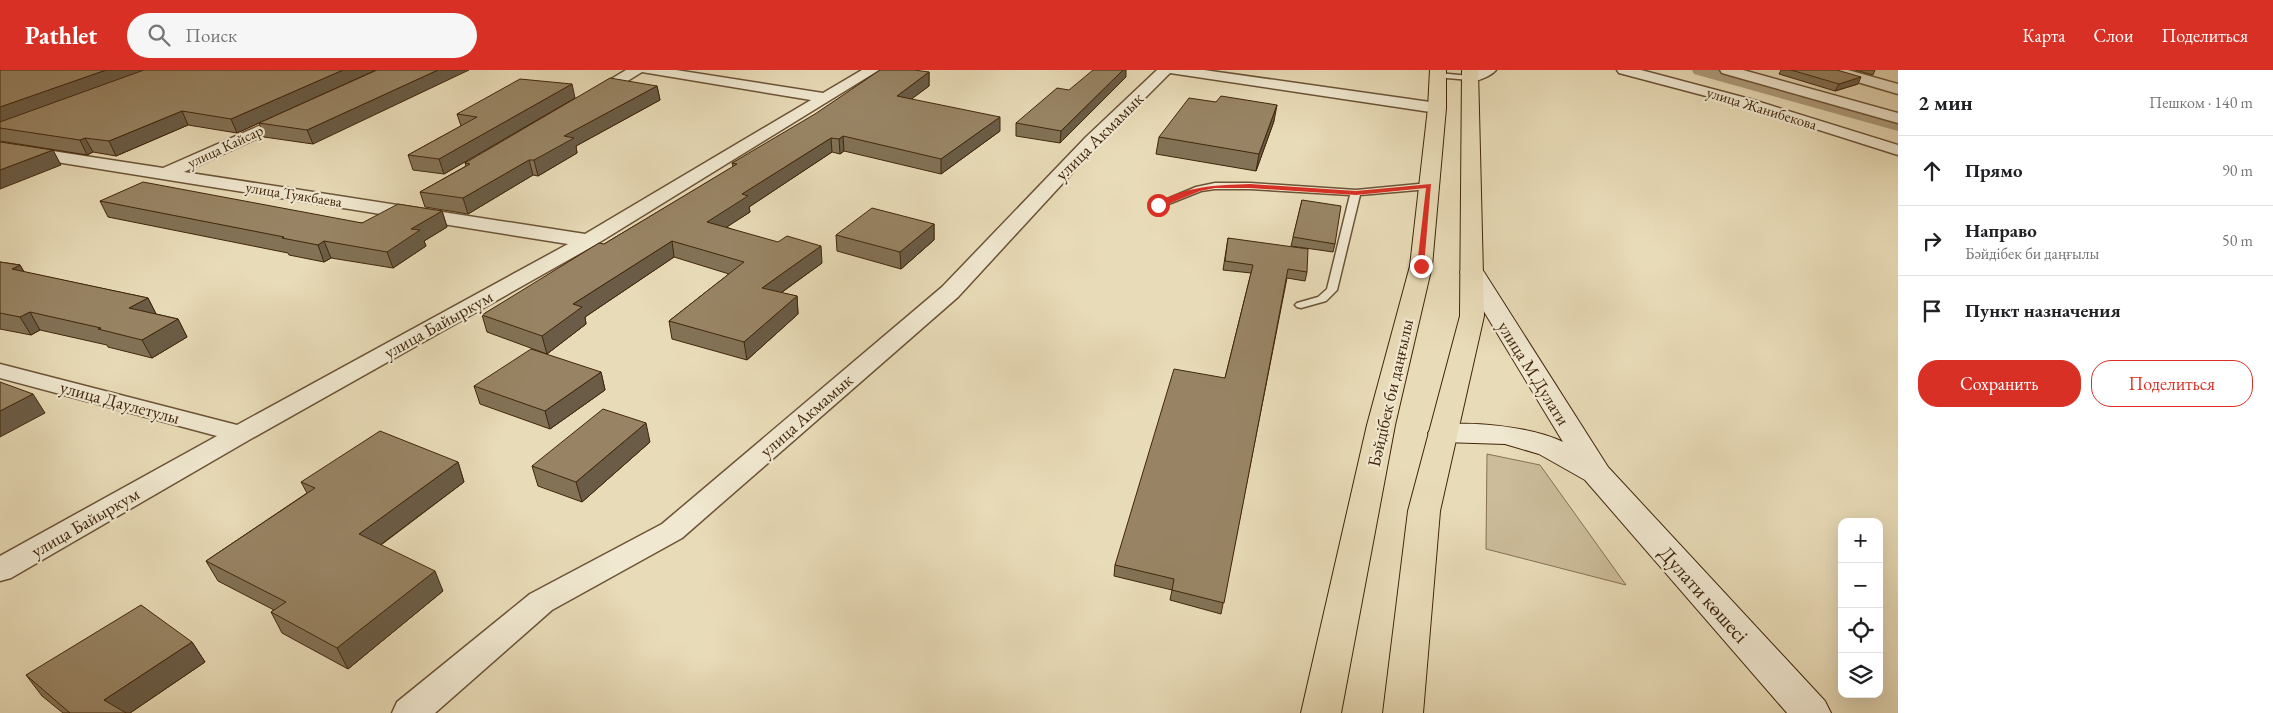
<!DOCTYPE html>
<html lang="ru">
<meta charset="utf-8">
<style>
body{margin:0;font-family:"EB Garamond",serif;background:#f6f6f6;color:#202124}
.controls{position:absolute;right:15px;bottom:15px;display:grid;overflow:hidden;border-radius:10px;box-shadow:0 5px 20px #0002}
.controls button{width:45px;height:45px;display:grid;place-items:center;padding:0;border:0;border-bottom:1px solid #e0e0e0;background:#fff;color:#202124;font:25px sans-serif}
.stop{position:absolute;width:15px;height:15px;margin:-11px;border:4px solid #d93025;border-radius:50%;background:#fff}
.stop.end{background:#d93025;border-color:#fff;box-shadow:0 1px 5px #0008}
.list{margin:0;padding:0;list-style:none}
h2{display:flex;justify-content:space-between;align-items:center;height:65px;margin:0;padding:0 20px;font-size:21px}
h2 small{font-size:16px;font-weight:400;color:#757577}
.list li{display:grid;grid-template-columns:32px 1fr auto;gap:15px;align-items:center;box-sizing:border-box;height:70px;padding:0 20px;border-top:1px solid #e0e0e0}
.list b{display:block;font-size:19px;white-space:nowrap}
.list p{margin:0;font-size:16px;white-space:nowrap;color:#757577}
.list em{font-size:16px;font-style:normal;color:#757577}
.actions{display:flex;gap:10px;padding:15px 20px}
.actions a{flex:1;padding:11px 0;border:1px solid #d93025;border-radius:20px;text-align:center;font-size:18px;color:#d93025}
.actions .main{background:#d93025;color:#fff}
.icon{flex:none;width:28px;height:28px;fill:none;stroke:currentColor;stroke-width:2;stroke-linecap:round;stroke-linejoin:round}
.map{position:relative;flex:none;width:1898px;height:643px;overflow:hidden}
header{display:flex;align-items:center;gap:30px;box-sizing:border-box;height:70px;padding:0 25px;background:#d93025;color:#fff}
header strong{font-size:24px}
nav{display:flex;gap:28px;margin-inline-start:auto;font-size:18px}
.search{width:350px;height:45px;background:#f6f6f6;display:flex;align-items:center;gap:12px;box-sizing:border-box;padding:0 18px;border-radius:28px;color:#757577;font-size:19px}
main{display:flex}
aside{flex:1;background:#fff}
.map>svg:first-child{display:block}
.green{fill:#ccbc9a;stroke:#867152}
.lines{fill:none;stroke-linecap:round;stroke-linejoin:round}
.canal{fill:#af9d7d;fill-rule:evenodd}
.service-casing{stroke:#6b5336;stroke-width:3}
.minor-casing{stroke:#6b5336;stroke-width:3}
.secondary-casing{stroke:#41260b;stroke-width:2}
.primary-casing{stroke:#41260b;stroke-width:2}
.service{fill:#f0e8d0;fill-rule:evenodd}
.minor{fill:#f0e8d0;fill-rule:evenodd}
.secondary{fill:#f0e8d0;fill-rule:evenodd}
.primary{fill:#e8dbb7;fill-rule:evenodd}
.wall{fill:#837256;stroke:#41260b}
.shaded-wall{fill:#6a5c46;stroke:#41260b}
.building{fill:#988464;stroke:#41260b}
.route{fill:#d93025}
.labels{text-anchor:middle;dominant-baseline:central;stroke-width:4.5;stroke-linejoin:round;paint-order:stroke}
.far-street-label{font-size:15px;fill:#41260b;stroke:#f0e8d0}
.street-label{font-size:18px;fill:#41260b;stroke:#f0e8d0}
.near-street-label{font-size:21px;fill:#41260b;stroke:#f0e8d0}
</style>
<header>
<strong>Pathlet</strong>
<div class="search"><svg class="icon" aria-label="search" viewBox="0 0 24 24"><circle cx="10" cy="10" r="6"/><path d="M15 15l6 6"/></svg>Поиск</div>
<nav><a>Карта</a><a>Слои</a><a>Поделиться</a></nav>
</header>
<main>
<div class="map">
<svg width="1898" height="643" viewBox="0 0 1898 643">
<rect width="100%" height="100%" fill="#e8dbb7"/>
<filter id="stains"><feTurbulence type="fractalNoise" baseFrequency=".004" numOctaves="4"/><feColorMatrix values="0 0 0 0 .2 0 0 0 0 .09 0 0 0 0 .02 0 0 0 .5 -.17"/></filter>
<radialGradient id="worn" r=".72"><stop offset=".6" stop-color="#630" stop-opacity="0"/><stop offset="1" stop-color="#630" stop-opacity=".3"/></radialGradient>
<polygon class="green" points="1487,384 1540,395 1626,515 1486,479"/>
<g class="lines">
<polygon class="canal" points="1692,0 1722,0 1898,48 1898,61 1694,4"/>
<defs>
<g id="service">
<polygon points="1438,3 1470,6 1474,8 1470,10 1435,7 1434,5"/>
<polygon points="1215,113 1250,113 1356,120 1429,113 1434,116 1429,119 1360,125 1337,220 1326,231 1301,238 1297,237 1295,235 1297,233 1318,227 1327,219 1350,125 1250,119 1215,119 1201,121 1161,137 1155,137 1153,135 1196,117"/>
</g>
<g id="minor">
<polygon points="626,0 676,0 823,23 862,0 879,0 595,175 249,370 11,508 0,511 0,486 217,366 0,308 0,294 237,355 568,174 0,83 0,73 163,98 293,41 299,43 301,46 299,49 184,102 585,164 811,30 642,2 595,31 585,31 582,28 585,25"/>
<polygon points="1157,0 1204,0 1437,33 1443,35 1445,38 1443,41 1437,43 1170,3 1098,75 958,227 682,468 552,540 435,643 392,643 397,632 530,524 662,454 942,217 1086,67"/>
<path d="M1477,0H1496C1490,7 1474,13 1465,11L1463,8L1465,5Z"/>
<polygon points="1617,0 1641,0 1750,29 1898,75 1898,85 1740,35 1619,3"/>
<polygon points="1720,0 1743,0 1898,43 1898,53 1722,3"/>
<polygon points="1825,0 1848,0 1898,14 1898,24 1827,3"/>
</g>
<path id="secondary" d="M1472,195L1480,197L1484,202L1608,397L1825,631L1831,643H1787L1585,410L1539,384L1505,374L1443,372L1433,369L1428,363L1433,357C1464,349 1534,357 1563,372L1460,202L1464,197Z"/>
<g id="primary">
<polygon points="1430,0 1446,0 1446,38 1432,196 1395,355 1341,643 1301,643 1367,355 1410,196 1428,38"/>
<polygon points="1462,0 1478,0 1484,246 1440,441 1423,643 1383,643 1408,441 1460,246"/>
</g>
</defs>
<use href="#service" class="service-casing"/>
<use href="#minor" class="minor-casing"/>
<use href="#secondary" class="secondary-casing"/>
<use href="#primary" class="primary-casing"/>
<use href="#service" class="service"/>
<use href="#minor" class="minor"/>
<use href="#secondary" class="secondary"/>
<use href="#primary" class="primary"/>
</g>
<g class="wall">
<polygon points="0,0 376,0 313,74 264,67 259,53 237,63 188,55 116,86 93,82 87,85 0,71"/>
<polygon points="1781,0 1837,0 1858,14 1835,21 1779,4"/>
<polygon points="1855,0 1875,0 1873,5"/>
<polygon points="929,2 929,16 911,29 1000,61 941,104 844,81 840,84 832,82 749,137 750,142 726,157 822,193 781,223 797,226 798,244 747,290 672,269 669,251 729,204 674,187 585,247 586,254 547,284 487,262 482,245 604,174 733,97 732,93"/>
<polygon points="1126,7 1060,73 1016,66 1016,53"/>
<polygon points="657,16 660,30 576,76 577,83 538,106 533,105 468,144 425,137 420,122 466,96 465,93"/>
<polygon points="575,28 444,104 413,100 408,85 461,56 457,44"/>
<polygon points="1216,32 1274,51 1256,101 1156,84 1159,67"/>
<polygon points="1302,130 1335,174 1333,182 1291,176"/>
<polygon points="100,131 362,153 442,141 447,157 424,171 426,176 393,198 331,188 324,192 289,185 288,183 108,147"/>
<polygon points="934,154 934,170 901,199 837,181 836,165"/>
<polygon points="1228,168 1307,202 1305,211 1287,208 1221,544 1170,530 1172,520 1114,506 1115,495 1225,308 1251,203 1223,200"/>
<polygon points="0,192 20,195 24,202 148,228 156,244 178,249 187,267 152,288 108,277 107,275 40,260 31,265 0,259"/>
<polygon points="601,302 605,320 550,359 480,334 474,316"/>
<polygon points="650,372 582,432 538,416 532,396"/>
<polygon points="458,392 464,412 381,475 443,521 348,599 282,563 271,542 274,540 218,511 206,491 307,423 301,412"/>
<polygon points="192,572 205,592 130,643 63,643 42,626 26,605"/>
</g>
<g class="shaded-wall">
<polygon points="106,0 148,0 0,54 0,37"/>
<polygon points="343,0 376,0 237,63 231,49"/>
<polygon points="438,0 469,0 313,74 307,60"/>
<polygon points="1123,0 1126,0 1126,7 1060,73 1061,61"/>
<polygon points="929,2 929,16 897,40 897,26"/>
<polygon points="1861,7 1858,14 1835,21 1839,14"/>
<polygon points="572,14 575,28 444,104 439,89"/>
<polygon points="657,16 660,30 576,76 577,83 538,106 534,90 564,66"/>
<polygon points="1277,35 1274,51 1256,101 1259,84"/>
<polygon points="182,41 188,55 116,86 109,71"/>
<polygon points="1000,47 1000,61 941,104 941,89"/>
<polygon points="843,66 844,81 840,84 839,69"/>
<polygon points="85,68 93,82 87,85 80,70"/>
<polygon points="831,68 832,82 749,137 750,142 710,168 707,152 742,124"/>
<polygon points="53,80 61,95 0,119 0,100"/>
<polygon points="529,90 533,105 468,144 463,128"/>
<polygon points="442,141 447,157 424,171 426,176 393,198 387,182 411,159"/>
<polygon points="934,154 934,170 901,199 900,182"/>
<polygon points="324,171 331,188 324,192 318,175"/>
<polygon points="672,171 674,187 585,247 586,254 547,284 542,266 573,234"/>
<polygon points="821,176 822,193 764,235 762,218"/>
<polygon points="20,195 30,212 12,199"/>
<polygon points="797,226 798,244 747,290 744,272"/>
<polygon points="148,228 157,246 129,238"/>
<polygon points="30,242 40,260 31,265 20,247"/>
<polygon points="178,249 187,267 152,288 142,270"/>
<polygon points="601,302 605,320 550,359 545,341"/>
<polygon points="33,324 45,343 0,367 0,341"/>
<polygon points="646,353 650,372 582,432 576,412"/>
<polygon points="458,392 464,412 368,484 359,464"/>
<polygon points="435,501 443,521 348,599 337,578"/>
<polygon points="192,572 205,592 130,643 113,643 104,630"/>
</g>
<g class="building">
<polygon points="0,0 106,0 0,37"/>
<polygon points="144,0 343,0 231,49 182,41 109,71 85,68 80,70 0,58 0,52"/>
<polygon points="377,0 438,0 307,60 259,53"/>
<polygon points="880,0 914,0 929,2 897,26 1000,47 941,89 843,66 839,69 831,68 742,124 748,126 707,152 778,172 787,166 821,176 762,218 797,226 744,272 669,251 744,192 672,171 573,234 582,237 542,266 482,245 599,173 604,174 737,94 732,93 815,44"/>
<polygon points="1093,0 1123,0 1061,61 1016,53 1057,18 1069,20"/>
<polygon points="1791,0 1837,0 1861,7 1839,14"/>
<polygon points="610,8 657,16 564,66 574,68 534,90 529,90 463,128 420,122 470,94 465,93"/>
<polygon points="520,9 572,14 439,89 408,85 477,47 457,44"/>
<polygon points="1221,26 1277,35 1259,84 1159,67 1189,28 1216,32"/>
<polygon points="0,72 53,80 0,100"/>
<polygon points="143,112 362,153 398,134 442,141 411,159 420,160 387,182 324,171 318,175 282,168 284,167 100,131"/>
<polygon points="1302,130 1341,136 1335,174 1293,167"/>
<polygon points="872,138 934,154 900,182 836,165"/>
<polygon points="1228,168 1308,179 1307,202 1288,199 1224,533 1172,520 1174,509 1115,495 1174,299 1225,308 1253,195 1225,191"/>
<polygon points="0,192 20,195 12,199 148,228 129,238 178,249 142,270 98,259 101,258 30,242 20,247 0,243"/>
<polygon points="531,279 601,302 545,341 474,316"/>
<polygon points="0,312 33,324 0,341"/>
<polygon points="603,339 646,353 576,412 532,396"/>
<polygon points="380,361 458,392 359,464 435,501 337,578 271,542 286,532 206,491 315,418 301,412"/>
<polygon points="141,535 192,572 104,630 126,643 70,643 26,605"/>
</g>
<path class="route" d="M1250,114L1356,121L1431,114L1424,196L1421,198L1417,196L1426,118L1356,125L1250,118H1215L1200,121L1161,137L1155,135C1182,116 1218,115 1250,114Z"/>
<g class="labels">
<g class="far-street-label">
<text transform="translate(1762 38) rotate(17)">улица Жанибекова</text>
<text transform="translate(225 76) rotate(-25)">улица Кайсар</text>
<text transform="translate(294 124) rotate(9)">улица Туякбаева</text>
</g>
<g class="street-label">
<text transform="translate(1099 66) rotate(-45)">улица Акмамык</text>
<text transform="translate(438 254) rotate(-29)">улица Байыркум</text>
<text transform="translate(1534 303) rotate(58)">улица М.Дулати</text>
<text transform="translate(1390 323) rotate(-77)">Бәйдібек би даңғылы</text>
<text transform="translate(120 332) rotate(15)">улица Даулетулы</text>
<text transform="translate(806 345) rotate(-41)">улица Акмамык</text>
<text transform="translate(85 452) rotate(-30)">улица Байыркум</text>
</g>
<g class="near-street-label">
<text transform="translate(1704 524) rotate(48)">Дулати көшесі</text>
</g>
</g>
<rect width="100%" height="100%" filter="url(#stains)"/>
<rect width="100%" height="100%" fill="url(#worn)"/>
</svg>
<div class="controls">
<button>+</button>
<button>−</button>
<button><svg class="icon" aria-label="locate" viewBox="0 0 24 24"><circle cx="12" cy="12" r="6"/><path d="M12 2v4M12 18v4M2 12h4M18 12h4"/></svg></button>
<button><svg class="icon" aria-label="layers" viewBox="0 0 24 24"><path d="M12 4l9 5-9 5-9-5zM3 14l9 5 9-5"/></svg></button>
</div>
<div class="stop" style="left:1158px;top:135px"></div>
<div class="stop end" style="left:1421px;top:196px"></div>
</div>
<aside>
<h2>2 мин<small>Пешком · 140 m</small></h2>
<ul class="list">
<li><svg class="icon" aria-label="ahead" viewBox="0 0 24 24"><path d="M12 20V5M6 11l6-6 6 6"/></svg><div><b>Прямо</b></div><em>90 m</em></li>
<li><svg class="icon" aria-label="right" viewBox="0 0 24 24"><path d="M7 20v-9h11M14 6l5 5-5 5"/></svg><div><b>Направо</b><p>Бәйдібек би даңғылы</p></div><em>50 m</em></li>
<li><svg class="icon" aria-label="arrive" viewBox="0 0 24 24"><path d="M6 21V4h12l-3 4 3 4H6"/></svg><div><b>Пункт назначения</b></div></li>
</ul>
<div class="actions"><a class="main">Сохранить</a><a>Поделиться</a></div>
</aside>
</main>
